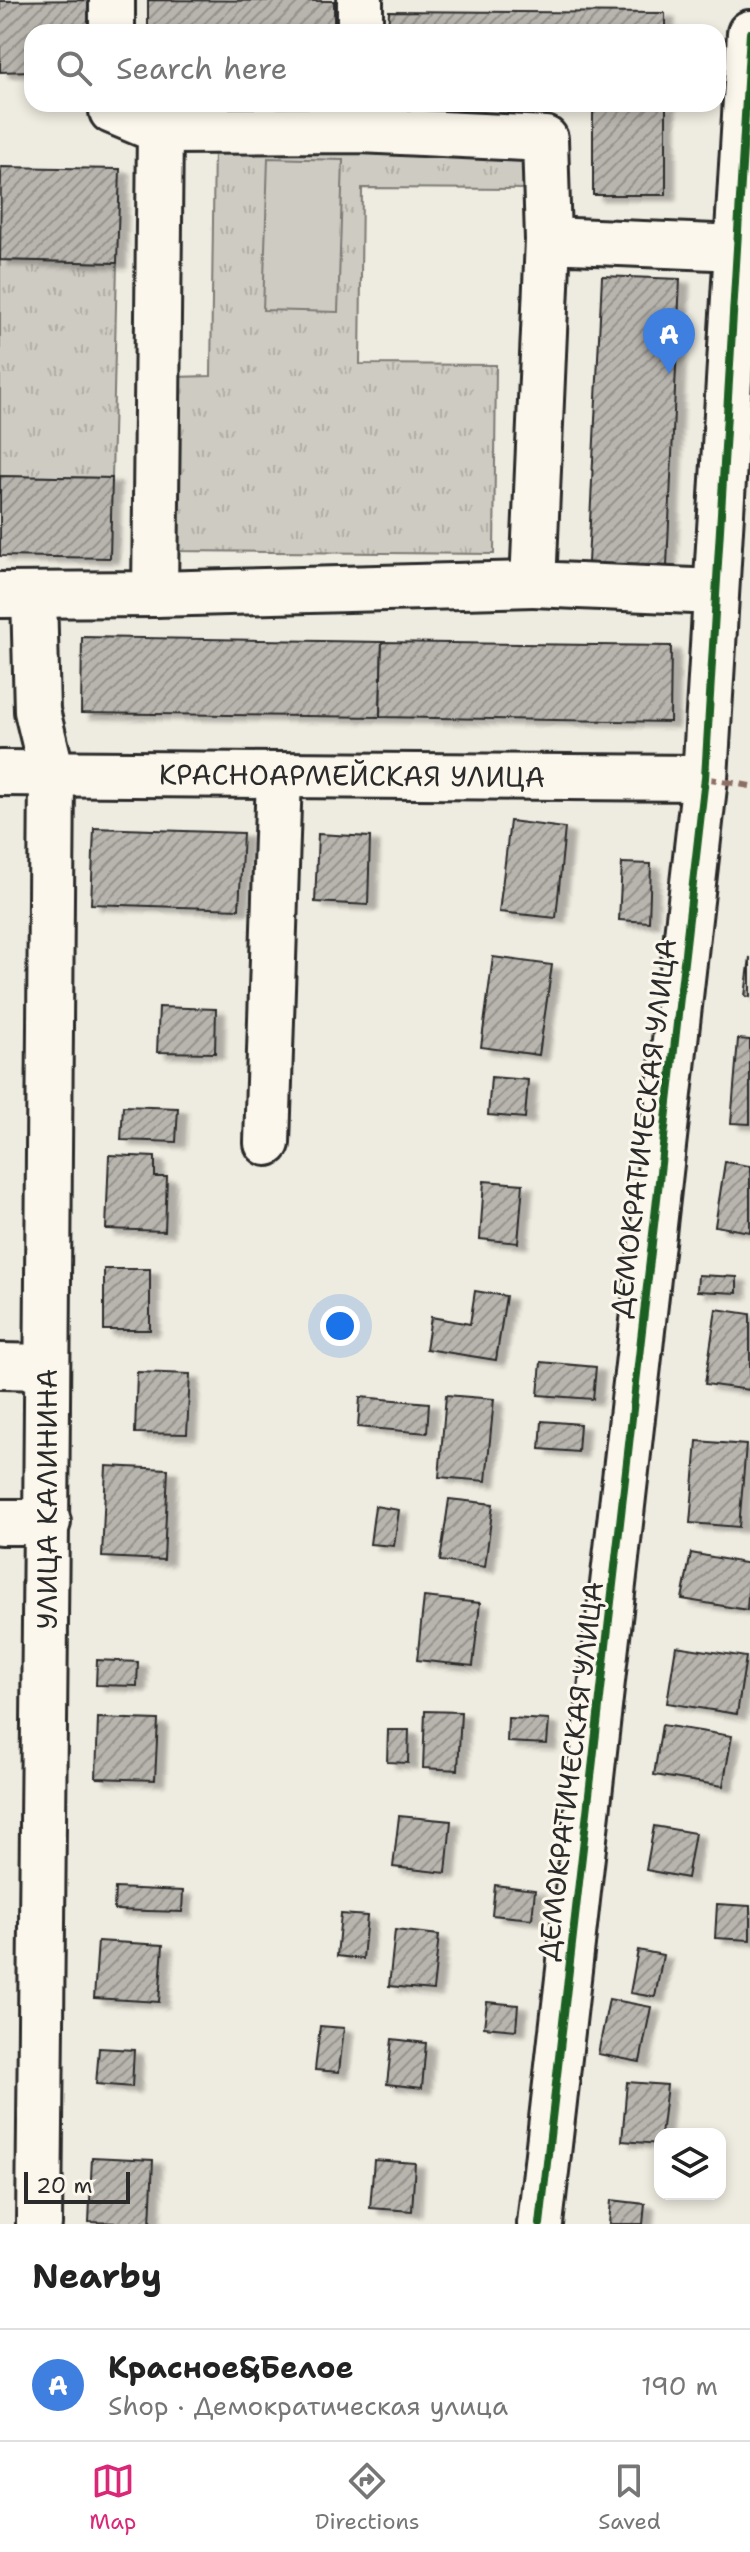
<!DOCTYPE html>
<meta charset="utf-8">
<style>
body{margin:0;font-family:"Shantell Sans",sans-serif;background:#f6f6f6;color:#222}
.controls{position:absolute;right:24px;bottom:24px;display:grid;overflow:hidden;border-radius:16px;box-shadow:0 4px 12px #0003}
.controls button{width:72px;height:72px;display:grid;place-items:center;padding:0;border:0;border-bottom:2px solid #e0e0e0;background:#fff;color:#222;font:40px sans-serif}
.scale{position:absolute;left:24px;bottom:20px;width:106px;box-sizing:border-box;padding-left:8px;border:4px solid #2b2b2b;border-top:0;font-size:22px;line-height:28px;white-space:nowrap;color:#2b2b2b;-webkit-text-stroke:6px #fbf7ec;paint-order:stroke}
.you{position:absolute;left:340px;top:1326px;width:28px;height:28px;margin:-20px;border:6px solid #fff;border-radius:50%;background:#1a73e8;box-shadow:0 0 0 12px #1a73e833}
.badge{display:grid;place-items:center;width:52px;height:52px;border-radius:50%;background:#db2777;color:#fff;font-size:26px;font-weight:700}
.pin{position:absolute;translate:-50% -66px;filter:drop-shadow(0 2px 4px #0008)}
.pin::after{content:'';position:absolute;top:42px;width:28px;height:24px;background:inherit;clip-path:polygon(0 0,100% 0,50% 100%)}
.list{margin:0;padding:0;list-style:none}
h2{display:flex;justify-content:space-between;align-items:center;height:104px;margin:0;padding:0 32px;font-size:34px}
h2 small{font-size:26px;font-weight:400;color:#767676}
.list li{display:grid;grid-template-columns:52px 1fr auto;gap:24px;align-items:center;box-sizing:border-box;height:112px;padding:0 32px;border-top:2px solid #e0e0e0}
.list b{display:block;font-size:30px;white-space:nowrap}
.list p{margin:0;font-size:26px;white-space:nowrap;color:#767676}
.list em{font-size:26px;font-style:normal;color:#767676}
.icon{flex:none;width:44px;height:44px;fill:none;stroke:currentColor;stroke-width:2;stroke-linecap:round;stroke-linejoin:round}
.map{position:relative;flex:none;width:750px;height:2224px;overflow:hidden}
.search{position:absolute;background:#fff;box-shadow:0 4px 12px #0003;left:24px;right:24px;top:24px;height:88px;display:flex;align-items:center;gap:20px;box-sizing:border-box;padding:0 28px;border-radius:24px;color:#767676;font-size:30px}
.sheet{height:216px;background:#fff}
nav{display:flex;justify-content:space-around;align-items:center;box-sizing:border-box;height:112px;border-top:2px solid #e0e0e0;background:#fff;font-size:22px;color:#767676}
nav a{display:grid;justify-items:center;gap:4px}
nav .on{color:#db2777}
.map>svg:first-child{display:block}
.grass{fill:url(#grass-tufts);stroke:#7c7b76;stroke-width:2}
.garden{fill:#cecbc2;stroke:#7c7b76;stroke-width:2}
.building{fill:url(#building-hatch);stroke:#2b2b2b;stroke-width:2;filter:url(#shadow)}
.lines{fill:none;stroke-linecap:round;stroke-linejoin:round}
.minor-casing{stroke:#2b2b2b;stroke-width:50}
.minor{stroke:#fbf7ec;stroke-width:44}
.quiet{stroke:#8d6e63;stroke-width:6;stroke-dasharray:12 6;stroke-linecap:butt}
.cycleway-casing{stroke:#fbf7ec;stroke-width:13}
.cycleway{stroke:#1b5e20;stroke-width:8}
.labels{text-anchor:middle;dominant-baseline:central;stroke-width:6;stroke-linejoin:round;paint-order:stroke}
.street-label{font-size:28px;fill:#2b2b2b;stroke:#fbf7ec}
</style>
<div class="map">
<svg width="750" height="2224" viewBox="0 0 750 2224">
<defs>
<pattern id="grass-tufts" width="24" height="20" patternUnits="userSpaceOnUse" patternTransform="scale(2)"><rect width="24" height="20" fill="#cecbc2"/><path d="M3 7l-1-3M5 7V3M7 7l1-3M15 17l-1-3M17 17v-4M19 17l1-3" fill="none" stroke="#b1aea7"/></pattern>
<pattern id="building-hatch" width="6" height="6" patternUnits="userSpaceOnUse" patternTransform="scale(2)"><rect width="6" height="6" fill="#b8b5ae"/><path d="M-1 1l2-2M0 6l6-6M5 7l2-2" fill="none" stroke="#96938e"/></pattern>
<filter id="shadow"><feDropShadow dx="9" dy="5" stdDeviation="2" flood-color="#0004"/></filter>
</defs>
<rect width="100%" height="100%" fill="#eeebe0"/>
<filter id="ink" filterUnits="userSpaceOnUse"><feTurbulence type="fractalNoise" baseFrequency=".0125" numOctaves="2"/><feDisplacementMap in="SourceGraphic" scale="16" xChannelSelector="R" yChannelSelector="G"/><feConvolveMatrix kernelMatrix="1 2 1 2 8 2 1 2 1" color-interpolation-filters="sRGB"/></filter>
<g filter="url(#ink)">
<g class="grass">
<polygon points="214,144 530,147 530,189 362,188 360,364 496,365 494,554 172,551 174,377 211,376"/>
<polygon points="0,260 117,263 112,478 0,476"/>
</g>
<polygon class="garden" points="268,158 343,160 338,312 263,310"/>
<g class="building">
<polygon points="91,0 92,32 32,32 32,71 0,72 0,1"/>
<polygon points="148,0 334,1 334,32 148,32"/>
<polygon points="389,11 665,13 665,32 388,32"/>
<rect x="593" y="104" width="73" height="91"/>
<polygon points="1,167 120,169 117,263 0,260"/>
<polygon points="602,276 680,279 667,566 588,563"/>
<polygon points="0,476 112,478 110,558 0,556"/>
<polygon points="82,637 382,642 380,717 81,713"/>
<polygon points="382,642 671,646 670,722 380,717"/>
<polygon points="510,821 565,828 556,918 499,912"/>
<polygon points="94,828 243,833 239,909 91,904"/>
<polygon points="318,834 370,837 368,905 315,902"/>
<polygon points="622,863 651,864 649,922 619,920"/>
<polygon points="493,957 552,965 539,1055 481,1047"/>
<polygon points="750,957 750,997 745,996"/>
<polygon points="159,1007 216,1009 215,1053 157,1052"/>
<polygon points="738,1039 750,1040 750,1124 731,1123"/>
<polygon points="491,1077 528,1080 525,1118 488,1115"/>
<polygon points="123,1106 178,1108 176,1142 121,1140"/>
<polygon points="109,1155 155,1157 155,1177 167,1177 165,1231 106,1229"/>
<polygon points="725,1162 750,1166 750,1232 715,1226"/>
<polygon points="484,1181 523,1184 518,1243 480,1239"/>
<rect x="104" y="1269" width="46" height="61"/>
<polygon points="698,1275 737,1277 737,1293 697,1291"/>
<polygon points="475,1291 506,1296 496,1360 426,1349 431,1317 470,1324"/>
<polygon points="716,1309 750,1314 750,1390 705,1384"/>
<polygon points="541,1362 596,1367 593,1399 538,1395"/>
<polygon points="137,1372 190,1374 187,1434 135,1433"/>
<polygon points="446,1395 494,1399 486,1481 439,1477"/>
<polygon points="360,1397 429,1403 427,1433 358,1427"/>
<polygon points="542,1421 580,1424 578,1452 540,1449"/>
<polygon points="697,1441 746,1445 739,1527 690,1523"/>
<polygon points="106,1466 168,1469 164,1560 102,1557"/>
<polygon points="449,1499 493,1504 485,1567 440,1561"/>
<polygon points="375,1506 399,1510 394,1546 370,1544"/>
<polygon points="691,1553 750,1564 747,1610 682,1599"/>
<polygon points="424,1597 480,1603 473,1666 417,1660"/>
<polygon points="676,1646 746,1657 737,1714 667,1703"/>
<polygon points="97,1660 138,1662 137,1686 96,1685"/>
<polygon points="425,1711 461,1712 458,1770 423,1768"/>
<polygon points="98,1718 158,1720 155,1780 96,1778"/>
<polygon points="508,1718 549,1720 547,1744 507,1742"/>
<polygon points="662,1725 732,1736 723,1786 654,1775"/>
<polygon points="388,1730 409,1730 408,1763 387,1762"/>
<polygon points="399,1816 451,1821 446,1873 393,1867"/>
<polygon points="654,1826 695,1833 687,1878 646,1870"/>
<polygon points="495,1885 535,1890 532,1919 492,1915"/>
<polygon points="115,1888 183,1891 182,1912 114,1910"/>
<polygon points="717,1904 750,1906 750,1940 715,1938"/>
<polygon points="341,1914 367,1916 363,1959 337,1956"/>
<polygon points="395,1930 439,1935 433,1990 389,1986"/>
<polygon points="98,1941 163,1945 159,2002 94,1998"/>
<polygon points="638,1950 663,1955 655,1997 630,1993"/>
<polygon points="609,1999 651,2007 640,2062 598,2054"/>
<polygon points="487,2002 518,2005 516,2030 484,2027"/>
<polygon points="320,2026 344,2028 339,2072 315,2070"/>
<polygon points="392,2039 426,2043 422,2088 387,2084"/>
<polygon points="99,2048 134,2050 132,2087 96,2084"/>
<polygon points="627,2082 667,2085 660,2144 622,2141"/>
<polygon points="92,2157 153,2160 150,2224 89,2222"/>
<polygon points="374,2160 415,2163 412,2211 370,2208"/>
<polygon points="611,2200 645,2204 643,2224 609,2224"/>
</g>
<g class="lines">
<defs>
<g id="minor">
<polyline points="112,0 112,32"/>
<polyline points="360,0 360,32"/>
<polyline points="112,104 112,111 160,131 360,130 545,139 548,240"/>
<polyline points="716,592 533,584 548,240 738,248"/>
<polyline points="155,594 533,584"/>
<polyline points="0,595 155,594 160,131"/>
<path d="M34,595L37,711L52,773C48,1257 45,1740 39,2224"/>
<path id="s1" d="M0,773L705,778"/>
<polyline points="267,1143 279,775"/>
<polyline points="0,1366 47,1367"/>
<polyline points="0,1522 48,1522"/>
<polyline points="540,2224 705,778 750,33"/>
</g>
</defs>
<use href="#minor" class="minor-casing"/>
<use href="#minor" class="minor"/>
<polyline class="quiet" points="705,778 750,786"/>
<defs>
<polyline id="cycleway" points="540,2224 705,778 750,33"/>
</defs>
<use href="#cycleway" class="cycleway-casing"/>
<use href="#cycleway" class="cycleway"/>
</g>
</g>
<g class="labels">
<g class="street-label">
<text stroke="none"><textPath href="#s1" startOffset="352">КРАСНОАРМЕЙСКАЯ УЛИЦА</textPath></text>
<text transform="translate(643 1128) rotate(-83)">ДЕМОКРАТИЧЕСКАЯ УЛИЦА</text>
<text transform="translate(47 1499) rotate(-90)">УЛИЦА КАЛИНИНА</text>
<text transform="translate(570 1771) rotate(-83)">ДЕМОКРАТИЧЕСКАЯ УЛИЦА</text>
</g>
</g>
</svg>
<div class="controls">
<button><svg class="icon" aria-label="layers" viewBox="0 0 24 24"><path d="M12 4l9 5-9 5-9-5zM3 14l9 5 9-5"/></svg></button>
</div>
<div class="scale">20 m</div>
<div class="you"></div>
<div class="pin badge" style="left:669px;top:374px;background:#3f7fe0">A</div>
<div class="search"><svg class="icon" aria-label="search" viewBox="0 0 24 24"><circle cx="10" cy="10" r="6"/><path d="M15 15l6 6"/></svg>Search here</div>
</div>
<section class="sheet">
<h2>Nearby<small></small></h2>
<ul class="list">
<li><span class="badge" style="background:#3f7fe0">A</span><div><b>Красное&amp;Белое</b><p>Shop · Демократическая улица</p></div><em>190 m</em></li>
</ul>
</section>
<nav>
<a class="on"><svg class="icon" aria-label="map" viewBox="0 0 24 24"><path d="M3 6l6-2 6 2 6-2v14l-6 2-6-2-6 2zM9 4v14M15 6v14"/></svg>Map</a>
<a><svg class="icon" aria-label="directions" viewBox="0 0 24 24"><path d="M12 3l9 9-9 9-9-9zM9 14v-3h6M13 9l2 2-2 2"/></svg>Directions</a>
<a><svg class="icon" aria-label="saved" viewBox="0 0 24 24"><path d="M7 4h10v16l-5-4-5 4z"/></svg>Saved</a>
</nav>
